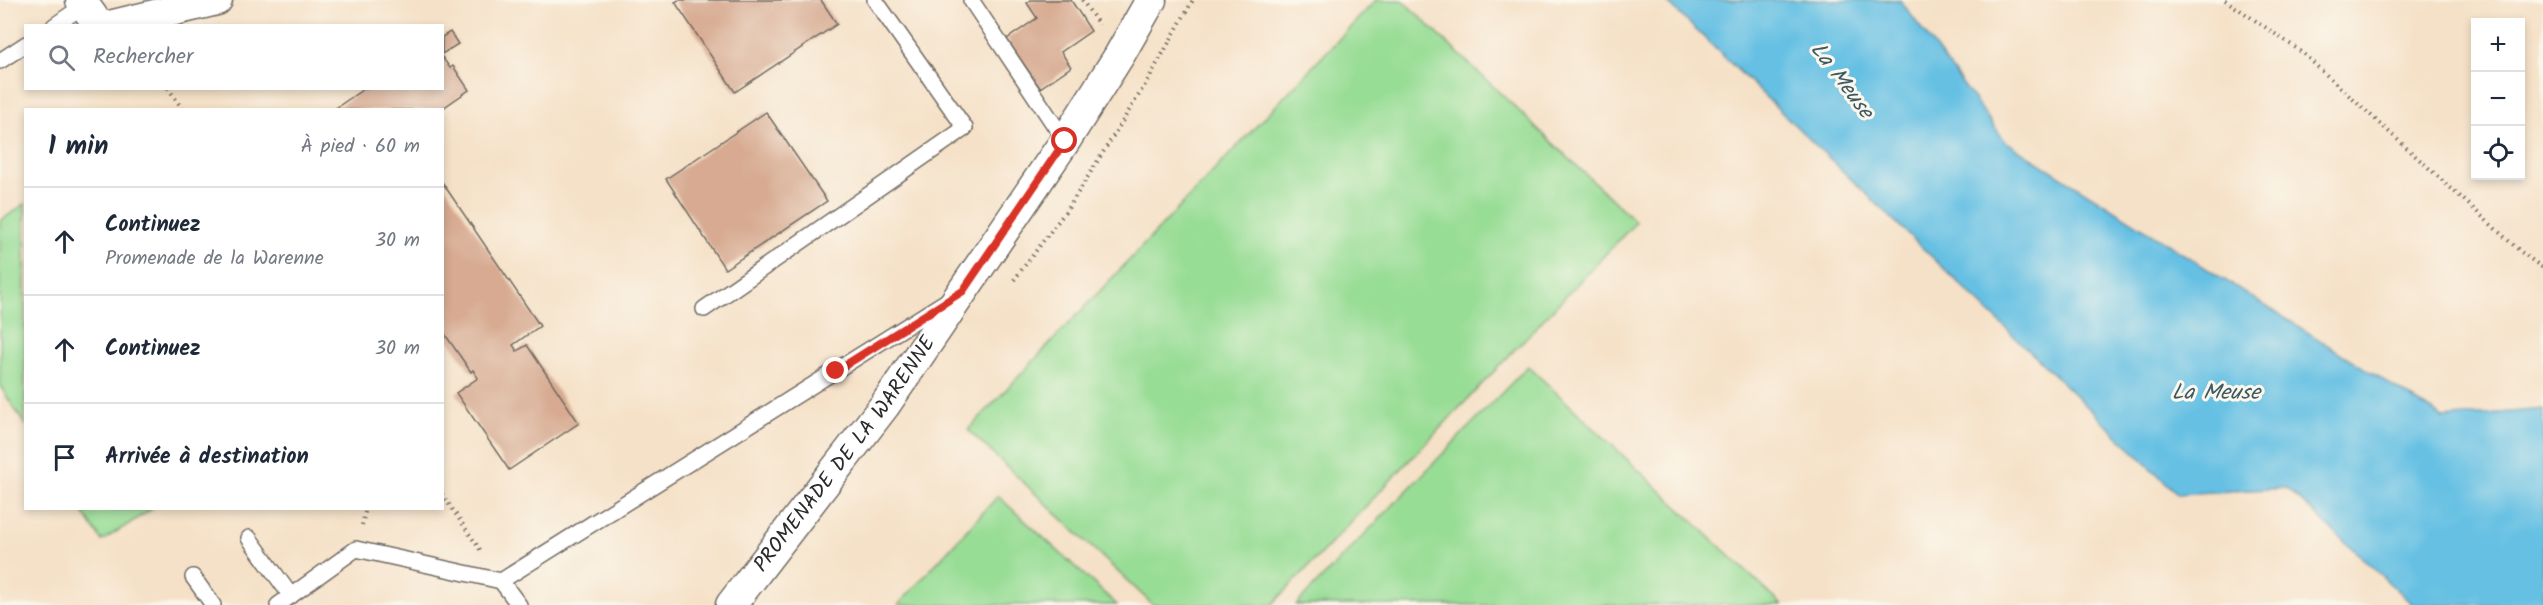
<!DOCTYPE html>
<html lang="fr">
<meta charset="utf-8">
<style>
body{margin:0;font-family:Kalam,sans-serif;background:#f2f2f3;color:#1f2937}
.controls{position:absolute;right:18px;top:18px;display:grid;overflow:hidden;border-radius:0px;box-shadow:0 3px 9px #0003}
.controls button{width:54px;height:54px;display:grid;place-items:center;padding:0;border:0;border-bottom:2px solid #e0e1e3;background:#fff;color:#1f2937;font:30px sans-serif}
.stop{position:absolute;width:18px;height:18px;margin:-14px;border:4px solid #d93025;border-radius:50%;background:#fff}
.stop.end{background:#d93025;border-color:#fff;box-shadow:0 2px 6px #0008}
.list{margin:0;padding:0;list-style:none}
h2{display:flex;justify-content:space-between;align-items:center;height:78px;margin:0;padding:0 24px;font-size:26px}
h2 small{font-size:20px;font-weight:400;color:#747a83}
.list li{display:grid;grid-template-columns:39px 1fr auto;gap:18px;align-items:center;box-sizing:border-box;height:108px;padding:0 24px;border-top:2px solid #e0e1e3}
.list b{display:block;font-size:22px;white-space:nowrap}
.list p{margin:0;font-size:20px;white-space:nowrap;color:#747a83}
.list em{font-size:20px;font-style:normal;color:#747a83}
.icon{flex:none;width:33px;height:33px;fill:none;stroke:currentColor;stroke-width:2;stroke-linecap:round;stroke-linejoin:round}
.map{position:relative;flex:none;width:2543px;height:605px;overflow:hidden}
.search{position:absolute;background:#fff;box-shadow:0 3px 9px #0003;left:24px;top:24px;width:420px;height:66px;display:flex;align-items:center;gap:15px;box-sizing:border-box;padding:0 21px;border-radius:0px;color:#747a83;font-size:22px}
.panel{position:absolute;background:#fff;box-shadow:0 3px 9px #0003;left:24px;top:108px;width:420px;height:402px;border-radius:0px}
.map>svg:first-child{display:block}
.green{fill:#98dd95;stroke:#628460;stroke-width:1.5}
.water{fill:#65c0e3;stroke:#487687;stroke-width:1.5}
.building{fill:#d7aa91}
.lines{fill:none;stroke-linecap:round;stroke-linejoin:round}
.service-casing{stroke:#726b62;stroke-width:18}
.minor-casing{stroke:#726b62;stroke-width:33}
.path{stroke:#726b62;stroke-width:4;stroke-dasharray:1.5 4.5;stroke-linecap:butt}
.service{stroke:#fff;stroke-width:15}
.minor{stroke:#fff;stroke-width:30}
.route{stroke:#d93025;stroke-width:8}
.labels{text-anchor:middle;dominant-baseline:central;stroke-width:6;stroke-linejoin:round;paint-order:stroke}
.street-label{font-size:21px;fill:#2b2b2b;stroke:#fbf7ec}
.water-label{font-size:22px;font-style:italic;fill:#3c5862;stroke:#fbf7ec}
</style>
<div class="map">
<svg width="2543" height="605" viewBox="0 0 2543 605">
<rect width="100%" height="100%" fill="#fbf7ec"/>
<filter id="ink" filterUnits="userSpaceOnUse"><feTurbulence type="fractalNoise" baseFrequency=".0167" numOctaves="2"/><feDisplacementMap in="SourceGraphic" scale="12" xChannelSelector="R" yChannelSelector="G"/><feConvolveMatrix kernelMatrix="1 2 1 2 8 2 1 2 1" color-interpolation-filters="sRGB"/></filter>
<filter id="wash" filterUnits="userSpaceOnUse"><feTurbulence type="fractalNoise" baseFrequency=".008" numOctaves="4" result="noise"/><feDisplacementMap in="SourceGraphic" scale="24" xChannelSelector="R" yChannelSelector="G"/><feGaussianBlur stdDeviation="1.35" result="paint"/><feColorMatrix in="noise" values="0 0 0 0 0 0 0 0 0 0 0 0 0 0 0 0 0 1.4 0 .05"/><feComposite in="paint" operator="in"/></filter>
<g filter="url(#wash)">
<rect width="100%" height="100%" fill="#f5e1c7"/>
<g class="green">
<polygon points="1376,0 1402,0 1636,222 1272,605 1153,605 968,430"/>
<polygon points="25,204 25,425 0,386 0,221"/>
<polygon points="1528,366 1782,605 1296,605"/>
<polygon points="998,496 1117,605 898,605"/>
<polygon points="81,509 152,509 102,541"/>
</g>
<polygon class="water" points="1665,0 1900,0 2005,141 2443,418 2543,409 2543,605 2413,605 2287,488 2178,494"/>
<g id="blocks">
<g class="building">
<polygon points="679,0 821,0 837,24 735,92 675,2"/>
<polygon points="1031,0 1071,0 1091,31 1061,52 1071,67 1040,88 1007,39 1037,18 1027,3"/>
<polygon points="450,32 458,44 442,54 442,37"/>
<polygon points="442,57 450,68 453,66 469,90 440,110 333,110 365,88 442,88"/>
<polygon points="766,112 827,201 725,269 666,179"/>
<polygon points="442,182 540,326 513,345 517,351 527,345 579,423 509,470 456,393 478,378 473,370 471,372 442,330"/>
</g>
</g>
</g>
<g filter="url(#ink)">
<use href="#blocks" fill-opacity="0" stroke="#726b62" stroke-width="1.5"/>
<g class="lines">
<defs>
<g id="service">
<polyline points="971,0 1065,141"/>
<polyline points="54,26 84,5"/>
<polyline points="0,61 26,44"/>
<polyline points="704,309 965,128 875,0"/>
<polyline points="249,538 291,596"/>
<polyline points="193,577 213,605"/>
<polyline points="278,605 356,549 501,581"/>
<polyline points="519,605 501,581 948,300"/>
</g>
<g id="minor">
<polyline points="81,0 99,26"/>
<polyline points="109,26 217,0"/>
<path id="s1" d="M731,605L885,405L1065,141L1119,56L1151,0"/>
</g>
</defs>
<use href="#service" class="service-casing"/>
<use href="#minor" class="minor-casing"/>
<g class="path">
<polyline points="1082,0 1099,25"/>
<polyline points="2225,0 2299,50 2521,252 2543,268"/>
<polyline points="168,88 183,110"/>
<polyline points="1014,280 1069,207 1145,85 1193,0"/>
<polyline points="442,494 481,551"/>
<polyline points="362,525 366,508"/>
</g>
<use href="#service" class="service"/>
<use href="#minor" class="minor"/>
</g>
</g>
<g class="lines" filter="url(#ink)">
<polyline class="route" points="836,371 963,291 1065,141"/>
</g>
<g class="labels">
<g class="street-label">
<text stroke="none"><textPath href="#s1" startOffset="189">PROMENADE DE LA WARENNE</textPath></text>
</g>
<g class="water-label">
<text transform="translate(1841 81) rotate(53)">La Meuse</text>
<text x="2216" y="393">La Meuse</text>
</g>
</g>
</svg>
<div class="controls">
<button>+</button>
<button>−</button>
<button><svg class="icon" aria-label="locate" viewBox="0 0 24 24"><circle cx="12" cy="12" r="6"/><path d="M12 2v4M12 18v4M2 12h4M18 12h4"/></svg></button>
</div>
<div class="stop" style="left:1065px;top:141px"></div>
<div class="stop end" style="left:836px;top:371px"></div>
<div class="search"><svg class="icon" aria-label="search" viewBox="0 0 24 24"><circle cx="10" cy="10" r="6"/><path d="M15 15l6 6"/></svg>Rechercher</div>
<section class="panel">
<h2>1 min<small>À pied · 60 m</small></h2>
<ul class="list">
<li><svg class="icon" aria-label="ahead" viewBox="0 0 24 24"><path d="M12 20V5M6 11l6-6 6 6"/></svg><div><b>Continuez</b><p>Promenade de la Warenne</p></div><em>30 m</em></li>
<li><svg class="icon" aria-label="ahead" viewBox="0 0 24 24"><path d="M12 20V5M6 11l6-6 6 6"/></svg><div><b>Continuez</b></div><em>30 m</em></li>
<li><svg class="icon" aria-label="arrive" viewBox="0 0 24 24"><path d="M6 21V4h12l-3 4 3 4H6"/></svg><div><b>Arrivée à destination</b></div></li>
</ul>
</section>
</div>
